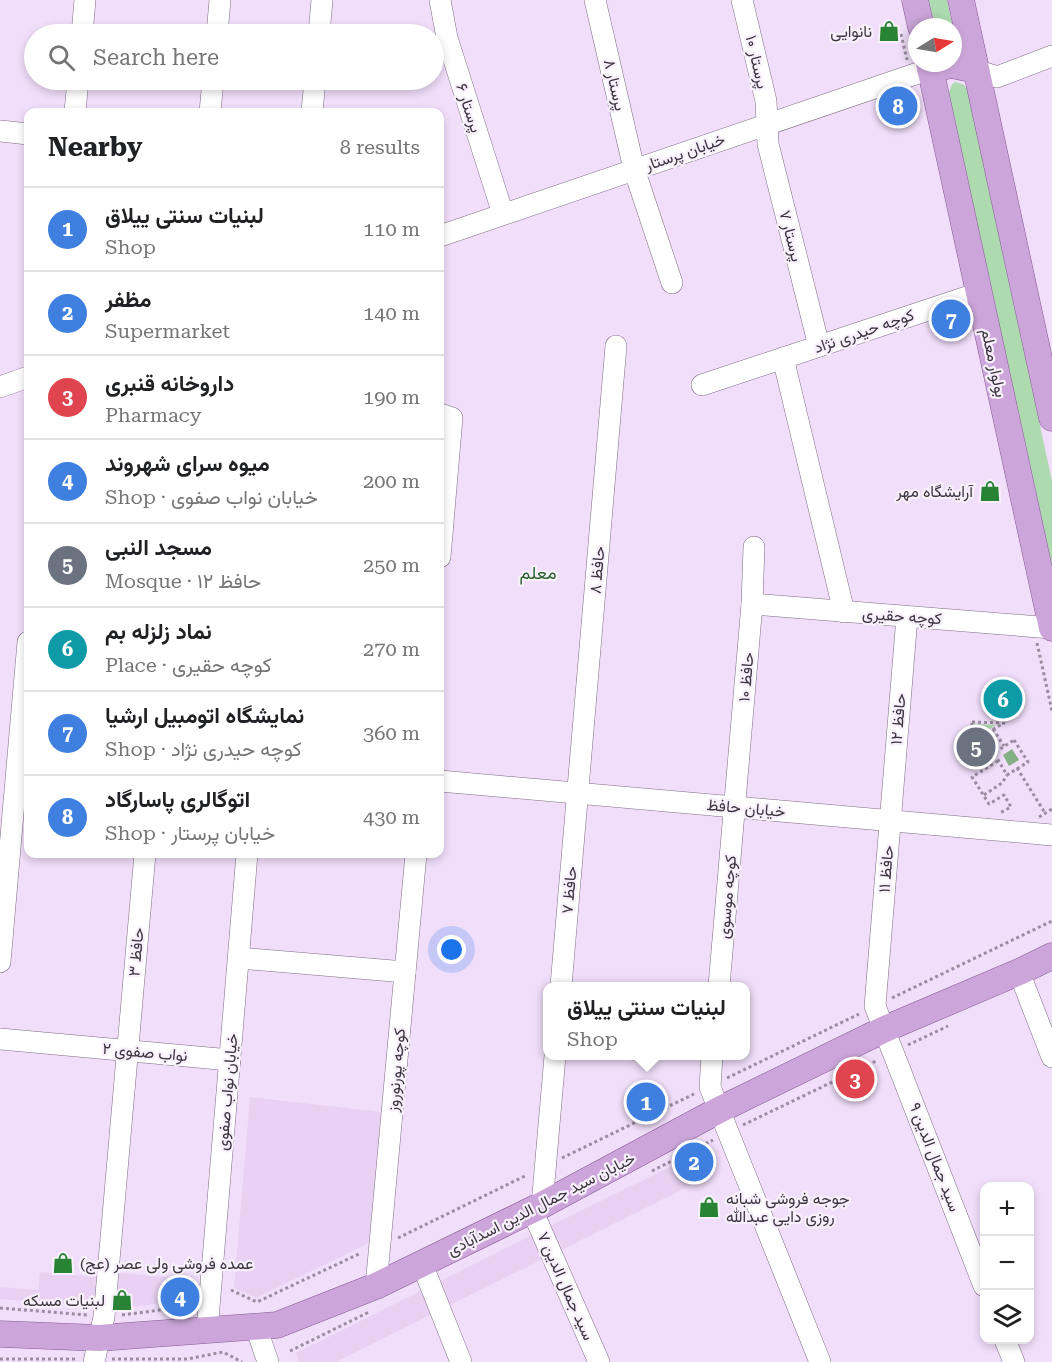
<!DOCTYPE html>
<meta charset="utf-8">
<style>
body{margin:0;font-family:"Roboto Serif",Vazirmatn,serif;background:#f2f2f2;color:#202124}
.controls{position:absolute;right:18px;bottom:18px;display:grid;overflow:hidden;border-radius:12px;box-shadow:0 3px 9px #0003}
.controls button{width:54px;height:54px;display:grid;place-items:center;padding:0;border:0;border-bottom:2px solid #e0e0e0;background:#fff;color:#202124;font:30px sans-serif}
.compass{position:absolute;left:908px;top:18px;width:54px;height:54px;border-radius:50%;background:#fff;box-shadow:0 3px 9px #0003;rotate:79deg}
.you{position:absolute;left:452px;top:950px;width:21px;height:21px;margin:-15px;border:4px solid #fff;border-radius:50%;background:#1a73e8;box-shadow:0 0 0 9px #1a73e833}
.badge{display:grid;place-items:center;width:39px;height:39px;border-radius:50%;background:#288334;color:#fff;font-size:20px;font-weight:700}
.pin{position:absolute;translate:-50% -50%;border:3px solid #fff;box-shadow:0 2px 6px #0006}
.popup{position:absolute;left:543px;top:982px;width:207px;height:78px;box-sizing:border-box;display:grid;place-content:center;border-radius:12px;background:#fff;filter:drop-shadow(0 2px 4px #0005);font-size:20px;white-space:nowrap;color:#757577}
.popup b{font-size:22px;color:#202124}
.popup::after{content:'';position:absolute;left:50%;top:100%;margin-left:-12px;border:12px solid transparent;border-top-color:#fff}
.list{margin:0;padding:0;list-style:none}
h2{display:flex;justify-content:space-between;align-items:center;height:78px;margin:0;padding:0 24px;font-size:26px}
h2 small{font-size:20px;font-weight:400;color:#757577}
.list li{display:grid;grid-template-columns:39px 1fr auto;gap:18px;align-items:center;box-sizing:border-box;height:84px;padding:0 24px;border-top:2px solid #e0e0e0}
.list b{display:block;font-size:22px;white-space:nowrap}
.list p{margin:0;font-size:20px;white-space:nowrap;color:#757577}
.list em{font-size:20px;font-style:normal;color:#757577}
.icon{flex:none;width:33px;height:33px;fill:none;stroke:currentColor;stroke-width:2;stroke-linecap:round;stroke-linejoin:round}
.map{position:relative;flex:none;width:1052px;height:1362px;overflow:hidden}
.search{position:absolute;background:#fff;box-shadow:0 3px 9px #0003;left:24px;top:24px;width:420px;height:66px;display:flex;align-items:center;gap:15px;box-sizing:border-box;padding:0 21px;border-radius:33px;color:#757577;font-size:22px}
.panel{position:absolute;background:#fff;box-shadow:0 3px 9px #0003;left:24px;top:108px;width:420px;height:750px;border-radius:12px}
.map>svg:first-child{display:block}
.built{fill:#e8d1f2}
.green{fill:#addaae}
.water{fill:#83b084}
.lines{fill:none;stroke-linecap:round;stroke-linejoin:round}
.minor-casing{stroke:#7d6c84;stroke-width:22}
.major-casing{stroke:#845894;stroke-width:27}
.path{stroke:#9b8da1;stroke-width:3;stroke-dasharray:3 3;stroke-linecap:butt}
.minor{stroke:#fff;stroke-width:21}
.major{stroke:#cca6da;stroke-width:26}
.labels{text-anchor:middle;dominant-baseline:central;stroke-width:4.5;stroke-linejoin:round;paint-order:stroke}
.poi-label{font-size:16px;fill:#3c343f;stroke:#f8f0fb;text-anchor:end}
.street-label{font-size:16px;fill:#3c343f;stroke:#f8f0fb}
.neighbourhood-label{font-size:18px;fill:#2d6532;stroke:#f8f0fb}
</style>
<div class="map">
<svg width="1052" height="1362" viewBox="0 0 1052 1362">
<rect width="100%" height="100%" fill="#f1defa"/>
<g class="built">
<polygon points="250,1097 381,1112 369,1243 256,1298 234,1288"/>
<polygon points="690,1157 705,1162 711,1175 559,1251 548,1227"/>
<polygon points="534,1234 545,1258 446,1307 437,1283"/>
<polygon points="40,1272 96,1277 94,1307 0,1299 0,1287 38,1290"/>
<polygon points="119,1273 188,1279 186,1300 116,1309"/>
<polygon points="425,1289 434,1313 336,1362 299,1362 296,1353"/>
</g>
<g class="green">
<polygon points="929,0 947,0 954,32 953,38 953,27 935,27"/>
<polygon points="956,82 964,85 967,89 1052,481 1052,565 949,93 952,84"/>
<polygon points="974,724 996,725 978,736 974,729"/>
</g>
<polygon class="water" points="1012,749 1019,760 1009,766 1003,755"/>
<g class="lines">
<defs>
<g id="minor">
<polyline points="440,0 447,38 503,214"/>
<polyline points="595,0 634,169 672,283"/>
<polyline points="742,0 766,101 768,144 819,346"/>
<polyline points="82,34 85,0"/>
<polyline points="217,34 220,0"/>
<polyline points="319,34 322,0"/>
<polyline points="976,70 997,77 1052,56"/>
<polyline points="75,112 78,80"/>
<polyline points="210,112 213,80"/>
<polyline points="312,112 315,80"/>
<polyline points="0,131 28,134"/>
<polyline points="440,236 930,69"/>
<polyline points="783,358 844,612"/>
<polyline points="702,385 979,293"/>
<polyline points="0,387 28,377"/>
<polyline points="440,414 452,418 440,557"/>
<polyline points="752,604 1052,628"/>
<polyline points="907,617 875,1006 984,1286"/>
<polyline points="440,781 1052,835"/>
<polyline points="239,958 405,972"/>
<polyline points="0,962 28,642"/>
<polyline points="1019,972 1052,1057"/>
<polyline points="561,986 616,346"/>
<polyline points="719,986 752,604 754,547"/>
<polyline points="0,1039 230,1060"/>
<polyline points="712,1056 710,1087 820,1362"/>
<polyline points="542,1205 555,1056"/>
<polyline points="532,1210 599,1362"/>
<polyline points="422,1264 461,1362"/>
<polyline points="376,1286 416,854"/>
<polyline points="256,1327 268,1362"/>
<polyline points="207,1331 247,854"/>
<polyline points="1005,1340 1014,1362"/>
<polyline points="94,1362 104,1317 145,854"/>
</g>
<g id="major">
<polyline points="915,0 921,27"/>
<polyline points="961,0 1052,418"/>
<polyline points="929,63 1052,628"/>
<polyline points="930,69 952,65 976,70"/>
<polyline points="0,1334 99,1338 277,1325 376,1286 542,1205 719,1110 885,1029 1019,972 1052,956"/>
</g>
</defs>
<use href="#minor" class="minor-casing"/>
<use href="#major" class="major-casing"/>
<g class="path">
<polyline points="901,34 907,60"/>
<polyline points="1037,643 1052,711"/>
<polygon points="972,722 1004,723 977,739 972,730"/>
<polyline points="993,729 1004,746"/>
<polygon points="1014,740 1028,762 1007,775 994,753"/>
<polyline points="998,761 972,777 989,804 1004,795 1011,807 1000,813"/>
<polyline points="1017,768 1045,813"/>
<polyline points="984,795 1002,783 1007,775"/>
<polyline points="1039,817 1052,809"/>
<polyline points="892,998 1052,921"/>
<polyline points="908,1045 948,1026"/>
<polyline points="727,1078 859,1014"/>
<polyline points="743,1125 878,1060"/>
<polyline points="562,1158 694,1094"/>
<polyline points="652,1171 713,1140"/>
<polyline points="398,1238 527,1175"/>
<polyline points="231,1290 257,1302 361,1253"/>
<polyline points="0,1308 88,1315"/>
<polyline points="122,1315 191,1306"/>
<polyline points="290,1351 369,1312"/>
<polyline points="0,1359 78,1359"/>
<polyline points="112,1359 187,1359 223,1352 242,1362"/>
</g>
<use href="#minor" class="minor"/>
<use href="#major" class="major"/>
</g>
<defs>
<symbol id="shop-bare" viewBox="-9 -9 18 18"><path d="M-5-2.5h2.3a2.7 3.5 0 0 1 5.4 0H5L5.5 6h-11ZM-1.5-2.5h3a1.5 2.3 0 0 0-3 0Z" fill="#288334" stroke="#f8f0fb" stroke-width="2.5" paint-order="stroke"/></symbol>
</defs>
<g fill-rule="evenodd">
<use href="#shop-bare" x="874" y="16" width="30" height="30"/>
<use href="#shop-bare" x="975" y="476" width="30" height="30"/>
<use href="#shop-bare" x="694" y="1192" width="30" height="30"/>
<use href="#shop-bare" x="48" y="1248" width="30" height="30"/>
<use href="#shop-bare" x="107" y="1285" width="30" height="30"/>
</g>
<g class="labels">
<g class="poi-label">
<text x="872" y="31">نانوایی</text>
<text x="973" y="491">آرایشگاه مهر</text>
<text x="726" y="1198" text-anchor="start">جوجه فروشی شبانه<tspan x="726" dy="18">روزی دایی عبدالله</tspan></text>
<text x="80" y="1263" text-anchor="start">عمده فروشی ولی عصر (عج)</text>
<text x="105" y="1300">لبنیات مسکه</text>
</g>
<g class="street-label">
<text transform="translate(757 62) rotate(77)">پرستار ۱۰</text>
<text transform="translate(615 85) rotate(77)">پرستار ۸</text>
<text transform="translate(469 108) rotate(72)">پرستار ۶</text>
<text transform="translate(685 152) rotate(-19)">خیابان پرستار</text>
<text transform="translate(791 236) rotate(76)">پرستار ۷</text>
<text transform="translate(864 331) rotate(-19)">کوچه حیدری نژاد</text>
<text transform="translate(994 363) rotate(78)">بولوار معلم</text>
<text transform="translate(597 570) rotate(-85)">حافظ ۸</text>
<text transform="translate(902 616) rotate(4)">کوچه حقیری</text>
<text transform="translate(746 677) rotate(-85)">حافظ ۱۰</text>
<text transform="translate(898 719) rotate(-85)">حافظ ۱۲</text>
<text transform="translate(746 808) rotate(5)">خیابان حافظ</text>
<text transform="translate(886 869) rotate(-85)">حافظ ۱۱</text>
<text transform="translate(569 890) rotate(-85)">حافظ ۷</text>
<text transform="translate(727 897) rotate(-85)">کوچه موسوی</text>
<text transform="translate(136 952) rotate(-85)">حافظ ۳</text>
<text transform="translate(145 1052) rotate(5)">نواب صفوی ۲</text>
<text transform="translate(396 1070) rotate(-85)">کوچه پورنوروز</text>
<text transform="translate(227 1092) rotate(-85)">خیابان نواب صفوی</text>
<text transform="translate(935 1157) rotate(69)">سید جمال الدین ۹</text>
<text transform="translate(541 1204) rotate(-27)">خیابان سید جمال الدین اسدآبادی</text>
<text transform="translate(566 1286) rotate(66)">سید جمال الدین ۷</text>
</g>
<g class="neighbourhood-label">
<text x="538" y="572">معلم</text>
</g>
</g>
</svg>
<div class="controls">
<button>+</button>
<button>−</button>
<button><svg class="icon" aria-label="layers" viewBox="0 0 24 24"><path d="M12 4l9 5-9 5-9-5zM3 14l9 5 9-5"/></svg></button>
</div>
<svg class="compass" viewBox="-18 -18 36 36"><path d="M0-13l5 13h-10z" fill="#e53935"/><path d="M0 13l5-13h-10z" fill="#757577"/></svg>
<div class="you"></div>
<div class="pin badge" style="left:646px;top:1102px;background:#3f7fe0">1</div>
<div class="popup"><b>لبنیات سنتی ییلاق</b>Shop</div>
<div class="pin badge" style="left:694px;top:1162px;background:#3f7fe0">2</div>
<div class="pin badge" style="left:855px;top:1079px;background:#e0444e">3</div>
<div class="pin badge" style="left:180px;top:1297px;background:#3f7fe0">4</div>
<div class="pin badge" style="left:976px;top:747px;background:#6b7280">5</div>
<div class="pin badge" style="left:1003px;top:699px;background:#0f9aa8">6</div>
<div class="pin badge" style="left:951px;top:319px;background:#3f7fe0">7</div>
<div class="pin badge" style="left:898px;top:106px;background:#3f7fe0">8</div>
<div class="search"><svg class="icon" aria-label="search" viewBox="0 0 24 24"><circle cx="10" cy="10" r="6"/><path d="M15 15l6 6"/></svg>Search here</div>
<section class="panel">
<h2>Nearby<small>8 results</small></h2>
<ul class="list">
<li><span class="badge" style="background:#3f7fe0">1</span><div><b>لبنیات سنتی ییلاق</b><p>Shop</p></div><em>110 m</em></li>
<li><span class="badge" style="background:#3f7fe0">2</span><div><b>مظفر</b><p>Supermarket</p></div><em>140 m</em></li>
<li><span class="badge" style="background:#e0444e">3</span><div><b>داروخانه قنبری</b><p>Pharmacy</p></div><em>190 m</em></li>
<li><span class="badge" style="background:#3f7fe0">4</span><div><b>میوه سرای شهروند</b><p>Shop · خیابان نواب صفوی</p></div><em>200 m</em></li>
<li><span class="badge" style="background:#6b7280">5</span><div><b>مسجد النبی</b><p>Mosque · حافظ ۱۲</p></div><em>250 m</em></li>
<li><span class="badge" style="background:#0f9aa8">6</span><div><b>نماد زلزله بم</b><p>Place · کوچه حقیری</p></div><em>270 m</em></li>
<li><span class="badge" style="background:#3f7fe0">7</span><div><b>نمایشگاه اتومبیل ارشیا</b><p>Shop · کوچه حیدری نژاد</p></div><em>360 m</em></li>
<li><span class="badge" style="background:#3f7fe0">8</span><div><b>اتوگالری پاسارگاد</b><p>Shop · خیابان پرستار</p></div><em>430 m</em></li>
</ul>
</section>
</div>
